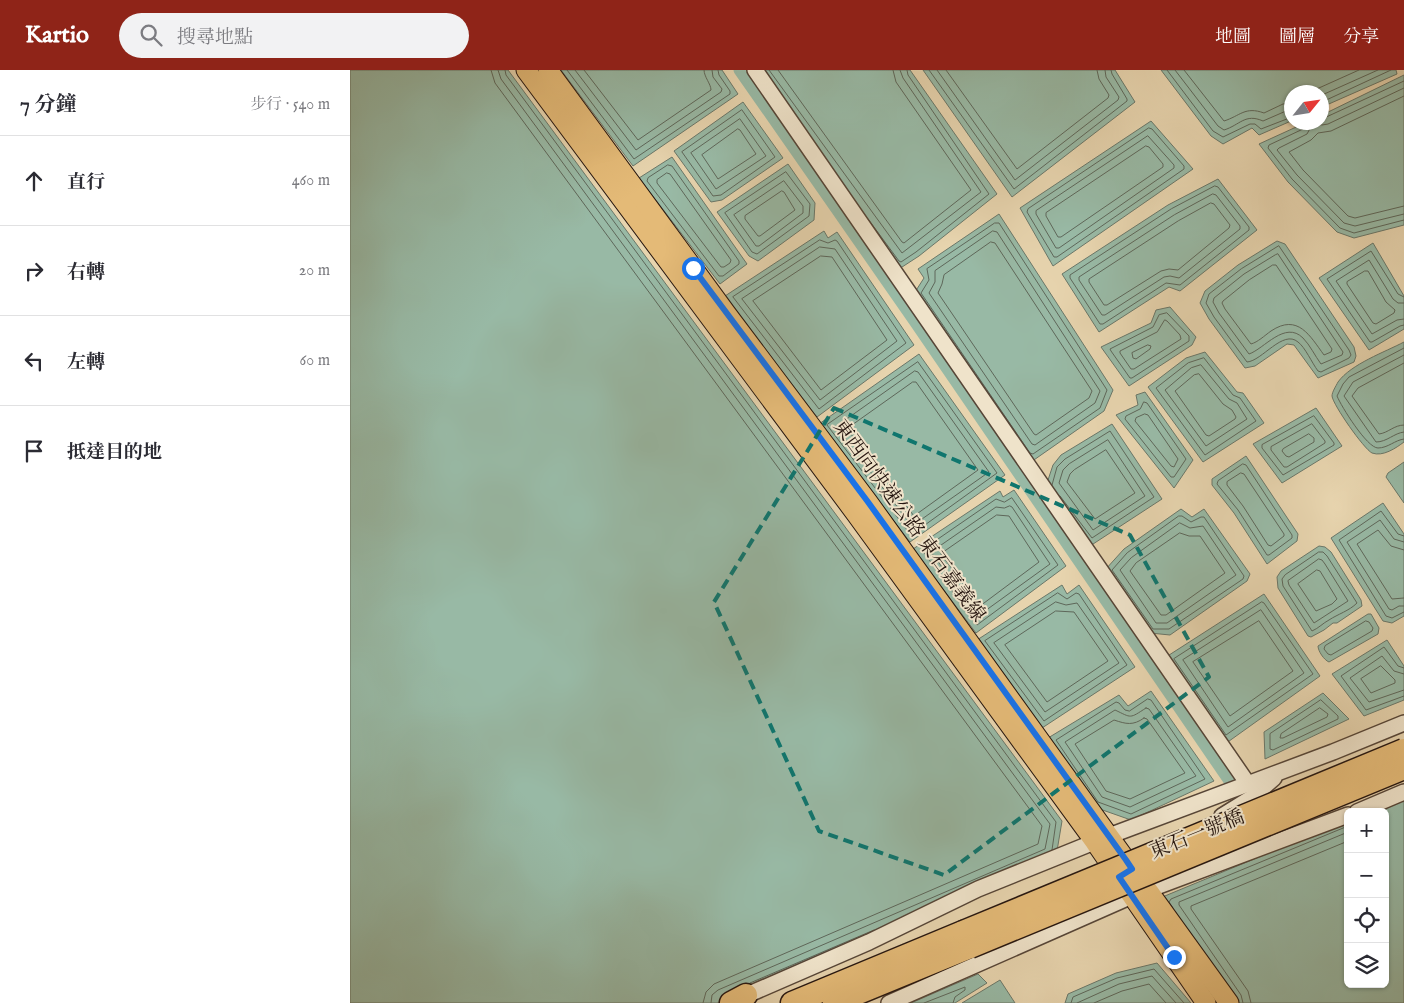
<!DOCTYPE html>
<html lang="zh-TW">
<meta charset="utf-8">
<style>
body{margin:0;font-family:"IM FELL English","Noto Serif TC",serif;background:#f2f2f3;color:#2b2b33}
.controls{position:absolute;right:15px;bottom:15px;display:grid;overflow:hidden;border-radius:8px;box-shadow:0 1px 4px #0004}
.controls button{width:45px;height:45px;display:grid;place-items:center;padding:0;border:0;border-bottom:1px solid #e1e1e2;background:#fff;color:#2b2b33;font:25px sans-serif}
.compass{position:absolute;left:934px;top:15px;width:45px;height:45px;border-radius:50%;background:#fff;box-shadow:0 1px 4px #0004;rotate:60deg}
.stop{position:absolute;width:15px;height:15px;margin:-11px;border:4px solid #1a73e8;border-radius:50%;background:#fff}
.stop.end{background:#1a73e8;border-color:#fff;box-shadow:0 1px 5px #0008}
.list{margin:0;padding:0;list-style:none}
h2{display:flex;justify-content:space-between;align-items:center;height:65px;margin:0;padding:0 20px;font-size:21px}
h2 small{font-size:16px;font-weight:400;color:#7c7c81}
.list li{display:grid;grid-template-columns:32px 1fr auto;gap:15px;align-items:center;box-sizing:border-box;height:90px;padding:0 20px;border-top:1px solid #e1e1e2}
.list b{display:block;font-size:19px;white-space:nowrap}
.list em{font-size:16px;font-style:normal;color:#7c7c81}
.icon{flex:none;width:28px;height:28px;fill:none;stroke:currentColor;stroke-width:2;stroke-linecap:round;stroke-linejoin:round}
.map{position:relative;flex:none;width:1054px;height:933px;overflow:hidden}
header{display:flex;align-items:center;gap:30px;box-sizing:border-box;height:70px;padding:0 25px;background:#8f2418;color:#fff}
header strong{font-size:24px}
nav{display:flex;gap:28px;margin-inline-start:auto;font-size:18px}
.search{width:350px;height:45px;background:#f2f2f3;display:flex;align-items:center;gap:12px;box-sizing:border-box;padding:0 18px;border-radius:28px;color:#7c7c81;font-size:19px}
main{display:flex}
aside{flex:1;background:#fff}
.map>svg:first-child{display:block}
.water{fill:#98b9a5;stroke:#6a7769}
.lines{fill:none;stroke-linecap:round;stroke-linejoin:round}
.shore{stroke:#5e675a;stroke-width:1}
.canal{stroke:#98b9a5;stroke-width:11}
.minor-casing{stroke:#564537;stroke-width:18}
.major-casing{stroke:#25150f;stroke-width:21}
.highway-casing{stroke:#25150f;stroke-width:25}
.minor{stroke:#efe3ca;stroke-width:15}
.major{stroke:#e4ba77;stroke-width:19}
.highway{stroke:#e4ba77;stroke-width:22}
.highway-bridge-casing{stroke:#25150f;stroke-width:25;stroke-linecap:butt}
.highway-bridge{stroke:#e4ba77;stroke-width:22}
.route{stroke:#1a73e8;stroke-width:6}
.marked{fill:none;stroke:#0f766e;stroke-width:4;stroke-dasharray:10 6;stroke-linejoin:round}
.labels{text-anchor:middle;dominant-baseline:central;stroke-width:4;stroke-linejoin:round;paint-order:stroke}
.street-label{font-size:20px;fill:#25150f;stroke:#efe3ca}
</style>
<header>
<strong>Kartio</strong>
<div class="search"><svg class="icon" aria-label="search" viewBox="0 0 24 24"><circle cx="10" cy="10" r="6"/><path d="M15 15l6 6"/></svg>搜尋地點</div>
<nav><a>地圖</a><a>圖層</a><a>分享</a></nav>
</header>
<main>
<aside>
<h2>7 分鐘<small>步行 · 540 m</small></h2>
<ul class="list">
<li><svg class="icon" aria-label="ahead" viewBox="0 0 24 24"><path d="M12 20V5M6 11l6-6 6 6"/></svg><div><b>直行</b></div><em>460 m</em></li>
<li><svg class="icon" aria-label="right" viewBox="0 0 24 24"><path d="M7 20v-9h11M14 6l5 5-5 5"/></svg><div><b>右轉</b></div><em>20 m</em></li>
<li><svg class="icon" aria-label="left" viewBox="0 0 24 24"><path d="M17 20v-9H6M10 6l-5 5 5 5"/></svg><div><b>左轉</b></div><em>60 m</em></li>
<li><svg class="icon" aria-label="arrive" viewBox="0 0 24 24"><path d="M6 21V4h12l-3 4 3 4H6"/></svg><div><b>抵達目的地</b></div></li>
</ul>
</aside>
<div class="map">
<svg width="1054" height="933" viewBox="0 0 1054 933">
<rect width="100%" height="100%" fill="#e7d4ae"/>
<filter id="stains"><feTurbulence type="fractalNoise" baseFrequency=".004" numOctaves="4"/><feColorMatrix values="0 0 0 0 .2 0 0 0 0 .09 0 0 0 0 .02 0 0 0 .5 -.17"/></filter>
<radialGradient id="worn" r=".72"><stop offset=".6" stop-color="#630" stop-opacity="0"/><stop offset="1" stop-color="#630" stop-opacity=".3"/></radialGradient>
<g class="water">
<polygon points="0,0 158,0 712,751 706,787 367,933 0,933"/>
<polygon points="211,0 372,0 388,24 283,96"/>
<polygon points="406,0 560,0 647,124 569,186 549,199"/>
<polygon points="573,0 765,0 785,32 662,127"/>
<polygon points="811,0 1046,0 1047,4 972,37 972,22 942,22 941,51 909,65 902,58 873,74 861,66"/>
<polygon points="1054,5 1054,155 1004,168 987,162 938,112 909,74 955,53 972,52 972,45"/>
<polygon points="393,32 433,88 372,130 361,132 324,81"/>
<polygon points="801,51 843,99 703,196 670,138"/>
<polygon points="322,87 397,194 370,214 289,108"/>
<polygon points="438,94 465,133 464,150 408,191 399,186 367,142"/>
<polygon points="868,109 907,160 830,221 819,217 749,262 712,204 818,135"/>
<polygon points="649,144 763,320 754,341 681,392 565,222 574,208 568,199"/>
<polygon points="474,161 478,168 487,162 564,275 467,347 375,226"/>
<polygon points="927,171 935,174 1004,277 1006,286 1004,292 968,308 944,275 937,274 905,296 895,298 859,249 850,233 855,221 888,195"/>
<polygon points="1023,173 1054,226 1054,259 1019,280 969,208"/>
<polygon points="820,237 846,267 842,275 779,316 751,277 801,253 806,240"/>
<path d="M1054,272V372C1046,378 1033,387 1022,383C1014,379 983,335 982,326C982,322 986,316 988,312C1001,294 1035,282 1054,272Z"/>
<polygon points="855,282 887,322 893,323 914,353 853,392 798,317 836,288"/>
<polygon points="569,284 655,405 560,472 469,354"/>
<polygon points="795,322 843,390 824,418 766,345 788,335 786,325"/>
<polygon points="966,338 992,376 932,413 903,374"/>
<polygon points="762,354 812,429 740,476 696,416 703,395 711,385"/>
<polygon points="896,386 948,464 947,471 917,494 884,443 862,415 862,409"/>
<polygon points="1054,392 1054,433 1036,407 1038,403"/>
<polygon points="664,420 716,496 626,563 563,479 650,421 653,427"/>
<polygon points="1033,433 1054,464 1054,546 1042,553 1033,551 981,468"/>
<polygon points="831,439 842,447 854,439 900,504 897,511 820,565 800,563 755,500 774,479"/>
<polygon points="969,476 975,477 981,482 1011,530 1012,536 987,553 983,553 974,560 961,567 958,566 928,518 927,507 931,501"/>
<polygon points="712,515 717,524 729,515 785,597 692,658 627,570"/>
<polygon points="914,524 970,606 875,674 816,587"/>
<path d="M1018,544H1021L1029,558L1028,564L979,592C974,590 968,581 968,576Z"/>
<polygon points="1037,570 1054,596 1054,630 1014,646 982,604"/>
<polygon points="801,621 864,711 781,750 744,737 698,668 769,625 778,636"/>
<polygon points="973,623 999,649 915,689 914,662"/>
<polygon points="1054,727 1054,933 883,933 810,828 998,750 998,914 1035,914 1035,742 1018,742"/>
<polygon points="807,893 841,933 715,933 718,924 766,903"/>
<polygon points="628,904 637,913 605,933 561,933"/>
<polygon points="650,910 665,933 612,933"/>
</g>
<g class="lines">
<g class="shore">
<polyline points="141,0 145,13 692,756 688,774 364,914 356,922 353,933"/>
<polyline points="148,0 151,9 700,754 695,779 368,920 362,925 361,933"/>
<polyline points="155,0 156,5 706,752 702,780"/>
<polyline points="217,0 284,89 380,24 380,21 369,5 368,0"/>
<polyline points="225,0 286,80 371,22 372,19 363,7 362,0"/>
<path d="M234,0L288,70L361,20C361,14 354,7 354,0"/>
<polyline points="419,0 552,183 631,122 553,8 550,0"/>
<polyline points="428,0 552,172 554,173 621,120 546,12 543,0"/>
<polyline points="579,0 664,119 777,31 777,29 762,4 761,0"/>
<polyline points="587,0 665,110 768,30 769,27 756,7 755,0"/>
<polyline points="596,0 667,99 758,28 759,25 749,9 747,0"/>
<polyline points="817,0 863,61 873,67 900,54 905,54 911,59 942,47"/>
<path d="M825,0L868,56L874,60C890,55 895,43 913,51L936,41L942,40"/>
<path d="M834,0L874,51C890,46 895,36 914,43L933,34L942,33"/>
<polyline points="1054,18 978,54 972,55 963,53 957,64 929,78 927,80 947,105 994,153 1005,156 1054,144"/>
<polyline points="960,22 1009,0"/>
<polyline points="972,25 1028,0"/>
<polyline points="1054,26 981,61 968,63 961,70 939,82 953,100 998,146 1005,148 1054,136"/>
<polyline points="972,32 1041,0"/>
<polygon points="392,40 425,87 371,125 363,126 332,82"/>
<polygon points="390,49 416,86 366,119 341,83"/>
<polyline points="972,49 1054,11"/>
<polyline points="956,52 953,59 919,75 918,78 942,109 990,158 1004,163 1054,150"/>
<polygon points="799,58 802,59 834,96 834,99 707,187 704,187 677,142 678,139"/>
<polygon points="388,59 390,60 406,84 368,109 352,85"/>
<polygon points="798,66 824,95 824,98 709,178 706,178 686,144 686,141"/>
<polygon points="796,76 799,77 813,94 813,97 711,167 708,167 696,146 696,143"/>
<polygon points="318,95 322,96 389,191 389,194 373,206 369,206 297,111 298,108"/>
<polygon points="436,102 460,134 459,146 407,184 402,182 375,143"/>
<polygon points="317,103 320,104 381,190 380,193 374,197 371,197 307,113 307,110"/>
<polygon points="434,111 453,136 453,143 409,176 406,176 384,145"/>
<polygon points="865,116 868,117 899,157 899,160 830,215 816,213 753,254 750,254 720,208 720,205 821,139"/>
<polygon points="432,121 434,122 445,140 410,166 408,166 395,149 395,146"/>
<polygon points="863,124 866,125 890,156 890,159 829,208 820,206 814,207 755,245 752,245 729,210 729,207 824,145"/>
<polygon points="861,133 864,134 880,155 879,158 828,200 819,199 811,201 757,235 754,235 739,212 739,209 828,151"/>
<polyline points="518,149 549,191 551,192 566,182 639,124 558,5 557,0"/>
<polygon points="645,153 649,153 757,320 750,338 683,384 680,383 571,223 579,210 577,199"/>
<polygon points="643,161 647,162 750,321 745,333 685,375 682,374 579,223 585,212 585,201"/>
<polygon points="470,170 478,173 485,170 487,171 556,273 469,339 383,227"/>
<polygon points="641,172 645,173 742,321 739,328 686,365 684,364 588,223 592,214 594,205"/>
<path d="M929,176L999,280L1001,285L999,288L971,302L968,301C962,293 955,277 948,272C933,259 912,291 897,292L864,247L856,233L859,224L891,199Z"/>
<polygon points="470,177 485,179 547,271 470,330 392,229"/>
<path d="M928,184L993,282L992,285L971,294C965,286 960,275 953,268C935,250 914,279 899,284L869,243L863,232L864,228L894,204L925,185Z"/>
<polygon points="471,186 482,187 537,270 471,320 403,231"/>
<path d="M923,195H926L982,279L981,282L974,285C960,266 948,243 921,261C914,266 908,272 901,274L875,239L872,233L873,231L899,210Z"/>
<polygon points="1015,201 1018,201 1036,232 1045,240 1044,243 1026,254 1023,253 997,214 997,212"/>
<polyline points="1054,227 1048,224 1021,181 977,209 1020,272 1022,272 1050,256 1054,255"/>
<polyline points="1054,233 1048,233 1043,229 1019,190 986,211 1022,264 1047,250 1054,249"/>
<polygon points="817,243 839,266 839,271 782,308 780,308 761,281 760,279 803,257 809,245"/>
<polygon points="815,250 817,251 830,265 831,269 784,299 781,299 770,283 770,281 807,262"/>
<polygon points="798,275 801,276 800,279 786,289 783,288 782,283"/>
<path d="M1054,278L999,307L993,314L987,326C991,336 1017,378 1028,378C1038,378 1045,370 1054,369"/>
<path d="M1054,285L1003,312L994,326L1026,372C1037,372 1044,363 1054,362"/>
<polygon points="854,288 883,325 890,328 906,351 855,385 806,318 838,293"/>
<polygon points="568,292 647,403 561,465 477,355"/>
<path d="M1054,293L1008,318L1002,326L1029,364C1038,363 1044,355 1054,355"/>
<polygon points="851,295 879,329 887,333 897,349 856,376 815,320 841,298"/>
<polygon points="565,301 568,302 639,402 562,456 486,357"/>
<polygon points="849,304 873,334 882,340 886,347 885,349 859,366 856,365 825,321 844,305"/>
<polygon points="563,312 566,312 628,400 564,446 497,359"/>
<polygon points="794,332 797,333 836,389 824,407 821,407 775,349 776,346 790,339"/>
<polygon points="795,344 798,345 828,389 824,397 821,396 785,351 786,348"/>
<polygon points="964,346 984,373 984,375 933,405 912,378 912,375"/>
<polygon points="962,354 975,371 975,373 937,397 934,397 921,380 921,377"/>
<polygon points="959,364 964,368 964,372 939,387 936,386 932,381 933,379"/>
<polygon points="758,370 795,426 743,460 709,413 713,400 719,394"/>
<polygon points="756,380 785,423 745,449 717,412 720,404 724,400"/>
<polygon points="893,394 896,395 942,465 942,468 919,485 917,485 888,440 867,414 868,411"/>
<polygon points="891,403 894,404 934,464 934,466 921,476 918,475 893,436 877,415 877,412"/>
<polyline points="702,415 707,397 715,389 760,361 804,427 742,468 710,426"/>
<polygon points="662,428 708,495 627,555 572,480 646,429 654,432"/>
<polygon points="660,436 662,437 700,494 628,546 581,482 646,437 654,438"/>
<polygon points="647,445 659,446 689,492 630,536 591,484"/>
<polygon points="829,446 832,446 841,452 851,447 854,447 894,506 893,509 819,559 803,559 762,500 777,483"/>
<polygon points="830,453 840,458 853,456 886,505 817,553 806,553 770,500 781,488"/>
<polygon points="830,463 839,466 850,466 875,503 816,545 811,545 780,501 786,493"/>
<polyline points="1054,466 1048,464 1031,441 989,470 1036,546 1042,548 1054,542"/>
<polyline points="1054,472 1044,469 1030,450 997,472 1039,539 1042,540 1049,536 1054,536"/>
<polyline points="1054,480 1041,476 1028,460 1007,474 1042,529 1054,528"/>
<path d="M969,482H973L977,486L1007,533C999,541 988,544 979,550C973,553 969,558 962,561L933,516L932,509L935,505Z"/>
<polygon points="969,489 972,490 975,494 998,531 964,553 939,515 938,511"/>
<polygon points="967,500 970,501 987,529 982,534 966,541 948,514"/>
<polygon points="708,523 717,529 726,523 729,524 777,595 694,651 635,571"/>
<polygon points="706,532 716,535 727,533 769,593 695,642 644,573"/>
<polygon points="912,532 914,533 963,604 876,665 824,589"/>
<polygon points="911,540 954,603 878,657 833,590"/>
<polygon points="706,541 724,542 758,591 697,632 655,575"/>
<polygon points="909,551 943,601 880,646 843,592"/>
<polygon points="1016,551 1019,552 1023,558 1022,561 981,585 978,584 974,579 975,576"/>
<polygon points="1031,596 1045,610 1045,613 1021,623 1011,609"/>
<polyline points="1054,598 1048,596 1034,577 991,606 1016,640 1054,626"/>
<polyline points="1054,604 1044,601 1032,586 1000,608 1019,632 1054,620"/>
<polygon points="798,629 801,630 855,709 781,744 748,732 706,670 766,632 769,633 775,640 779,641"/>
<polygon points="971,630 988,646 988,649 923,680 920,679 920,664"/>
<path d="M796,638L799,639L846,706L780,737L752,727L715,672L765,640C782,648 779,649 796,638Z"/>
<polygon points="970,638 978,644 977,647 933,668 930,668 931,664"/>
<path d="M794,648L797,649L835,703L780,729L756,721L725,674L764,650C776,654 783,656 794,648Z"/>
<polyline points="823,838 819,832 821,829 998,756"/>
<polyline points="400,913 524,860"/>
<polyline points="574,933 615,917 615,920 605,927 603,933"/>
<polyline points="721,933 723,927 767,908 804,899 834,933"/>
<polyline points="727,933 769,914 802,906 826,933"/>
<polyline points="744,933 772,921 799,914 816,933"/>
<polyline points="893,933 891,925 829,835 829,832 998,762"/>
<polyline points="901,933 898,921 841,839 841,836 998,771"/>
</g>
<polyline class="canal" points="389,0 564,251 881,714"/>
<defs>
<g id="minor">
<polyline points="405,0 898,714"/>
<polyline points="1007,742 1054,722"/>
<polyline points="872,746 901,728 924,708"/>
<polyline points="388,929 519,872 628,819 759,766 983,682 1054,653"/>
<polyline points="539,933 782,826 998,745"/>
</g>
<g id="major">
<polyline points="176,0 506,444 745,772 856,933"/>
<polyline points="198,0 376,243 518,432 879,933"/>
</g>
<g id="highway">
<polyline points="381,933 396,925"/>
<polyline points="442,933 613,862"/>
<polyline points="484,933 620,877"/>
</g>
</defs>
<use href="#minor" class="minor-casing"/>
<use href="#major" class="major-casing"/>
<use href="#highway" class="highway-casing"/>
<use href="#minor" class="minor"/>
<use href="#major" class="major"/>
<use href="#highway" class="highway"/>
<defs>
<g id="highway-bridge">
<polyline points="613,862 1054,680"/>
<polyline points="620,877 1054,698"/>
</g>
</defs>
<use href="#highway-bridge" class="highway-bridge-casing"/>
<use href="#highway-bridge" class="highway-bridge"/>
</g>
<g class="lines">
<polyline class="route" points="343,198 518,432 776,790 782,799 769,807 824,887"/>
</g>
<path class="marked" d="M484,338L780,465L859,607L594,805L469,761L364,532Z"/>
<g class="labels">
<g class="street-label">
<text transform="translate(559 451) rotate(54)">東西向快速公路 東石嘉義線</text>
<text transform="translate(847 765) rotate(-22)">東石一號橋</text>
</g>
</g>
<rect width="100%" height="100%" filter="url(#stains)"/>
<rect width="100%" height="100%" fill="url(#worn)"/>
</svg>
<div class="controls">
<button>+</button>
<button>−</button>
<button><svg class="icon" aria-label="locate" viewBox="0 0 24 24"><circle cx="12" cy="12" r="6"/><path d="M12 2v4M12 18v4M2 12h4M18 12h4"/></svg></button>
<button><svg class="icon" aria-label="layers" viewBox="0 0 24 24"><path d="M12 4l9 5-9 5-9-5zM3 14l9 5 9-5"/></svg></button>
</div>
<svg class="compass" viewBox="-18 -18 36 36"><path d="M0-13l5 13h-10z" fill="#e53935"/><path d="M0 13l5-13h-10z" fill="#7c7c81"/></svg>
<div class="stop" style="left:343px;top:198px"></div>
<div class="stop end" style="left:824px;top:887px"></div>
</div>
</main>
